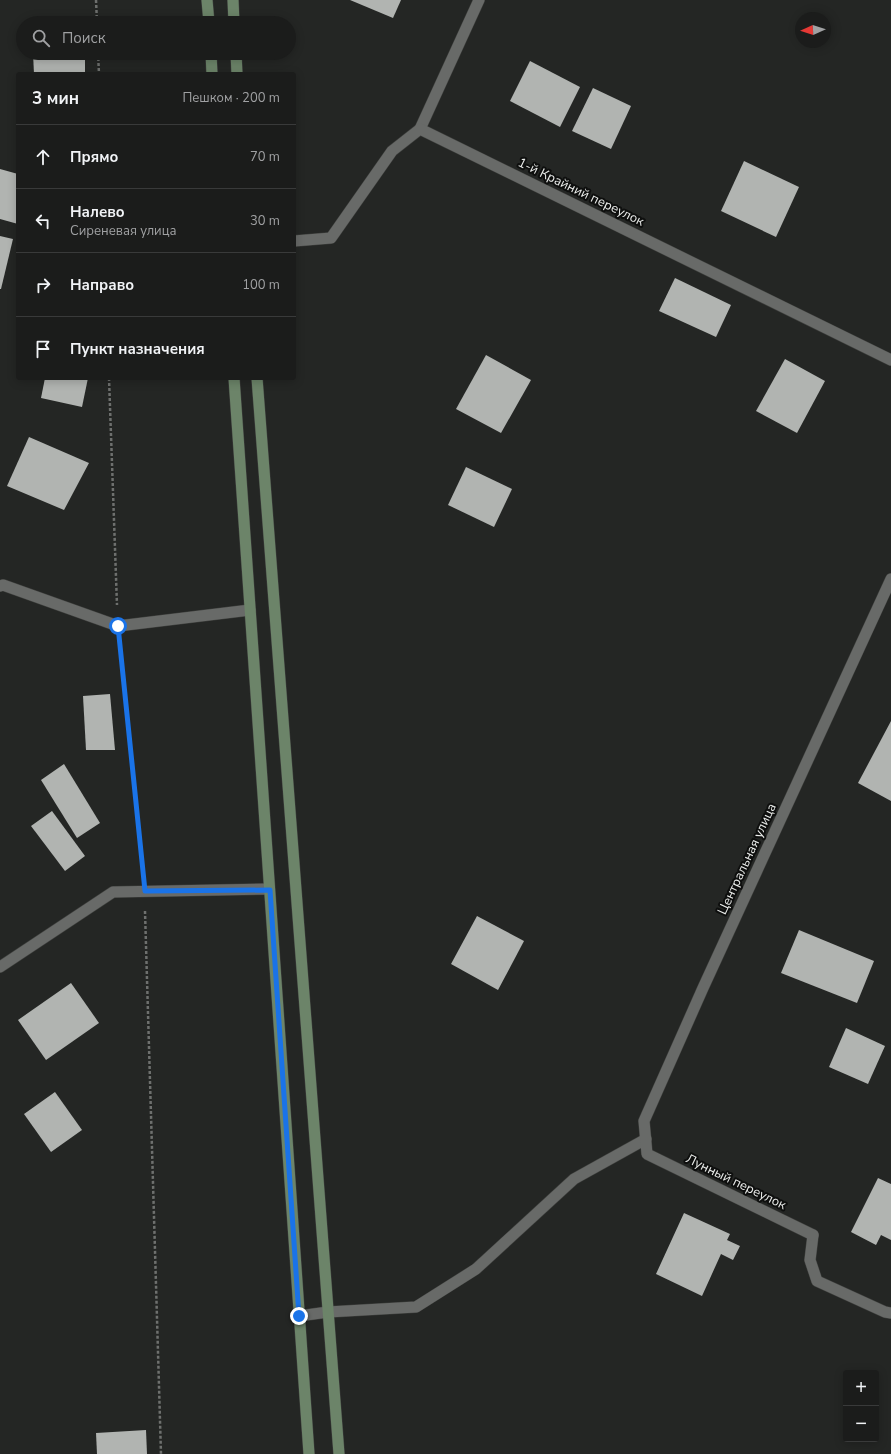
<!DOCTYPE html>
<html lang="ru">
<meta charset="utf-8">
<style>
body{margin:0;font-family:"Nunito Sans",sans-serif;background:#242524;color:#f1f3f6}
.controls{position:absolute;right:12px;bottom:12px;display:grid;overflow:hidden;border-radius:4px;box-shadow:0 2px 10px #0003}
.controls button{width:36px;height:36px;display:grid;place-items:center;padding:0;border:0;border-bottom:1px solid #393a3a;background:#1b1c1b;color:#f1f3f6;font:20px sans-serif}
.compass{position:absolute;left:795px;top:12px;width:36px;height:36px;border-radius:50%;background:#1b1c1b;box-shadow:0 2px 10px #0003;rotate:267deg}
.stop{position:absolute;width:12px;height:12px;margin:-9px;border:3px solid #1a73e8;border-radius:50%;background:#fff}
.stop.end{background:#1a73e8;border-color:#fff;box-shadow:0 1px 4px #0008}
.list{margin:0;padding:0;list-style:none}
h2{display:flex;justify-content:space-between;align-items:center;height:52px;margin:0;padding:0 16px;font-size:17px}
h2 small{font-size:13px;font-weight:400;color:#a0a1a3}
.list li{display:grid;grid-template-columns:26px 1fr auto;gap:12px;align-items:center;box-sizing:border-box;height:64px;padding:0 16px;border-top:1px solid #393a3a}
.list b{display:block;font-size:15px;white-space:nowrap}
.list p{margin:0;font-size:13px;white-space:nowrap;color:#a0a1a3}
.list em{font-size:13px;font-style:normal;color:#a0a1a3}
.icon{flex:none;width:22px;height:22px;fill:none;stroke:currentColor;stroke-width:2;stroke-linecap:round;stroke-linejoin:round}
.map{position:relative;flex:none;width:891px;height:1454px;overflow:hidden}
.search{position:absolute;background:#1b1c1b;box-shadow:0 2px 10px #0003;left:16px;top:16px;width:280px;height:44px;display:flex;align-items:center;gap:10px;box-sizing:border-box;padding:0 14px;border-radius:22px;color:#a0a1a3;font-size:15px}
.panel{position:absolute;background:#1b1c1b;box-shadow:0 2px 10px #0003;left:16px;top:72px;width:280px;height:308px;border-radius:4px}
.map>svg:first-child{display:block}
.building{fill:#b1b4b1}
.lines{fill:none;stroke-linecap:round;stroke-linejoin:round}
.service-casing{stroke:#3f403e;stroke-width:12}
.minor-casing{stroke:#3f403e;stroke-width:12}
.secondary-casing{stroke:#3f403e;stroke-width:12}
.path{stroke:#6e706e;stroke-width:2.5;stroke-dasharray:3 2;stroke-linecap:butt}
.service{stroke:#686a68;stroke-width:11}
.minor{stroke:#686a68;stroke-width:11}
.secondary{stroke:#6c8469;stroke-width:11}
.route{stroke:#1a73e8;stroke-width:5}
.labels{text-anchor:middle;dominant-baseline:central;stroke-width:4;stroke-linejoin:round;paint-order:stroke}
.street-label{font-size:13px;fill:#eceeec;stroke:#0e0f0e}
</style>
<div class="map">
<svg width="891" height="1454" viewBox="0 0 891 1454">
<rect width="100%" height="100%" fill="#242624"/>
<g class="building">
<polygon points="350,0 401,0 393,18"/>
<polygon points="33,53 85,53 85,74 34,74"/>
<polygon points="530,61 580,87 560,127 510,101"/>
<polygon points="593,88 631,106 611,149 572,131"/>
<polygon points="744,161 799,187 776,237 721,211"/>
<polygon points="0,169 18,174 18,224 0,219"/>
<polygon points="0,236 13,239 1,289 0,289"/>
<polygon points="675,278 731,305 716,337 659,311"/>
<polygon points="486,355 531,380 501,433 456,409"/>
<polygon points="785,359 825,381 797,433 756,411"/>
<polygon points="45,378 88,378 82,407 41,398"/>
<polygon points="29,437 89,463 64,510 7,486"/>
<polygon points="466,467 512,489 494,527 448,505"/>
<polygon points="110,694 115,750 86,750 83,696"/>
<polygon points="891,721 891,801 858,783"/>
<polygon points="64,764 100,823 77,838 41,780"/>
<polygon points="52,811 85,856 65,871 31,826"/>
<polygon points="477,916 524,941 498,990 451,964"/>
<polygon points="799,930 874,961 857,1003 781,973"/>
<polygon points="71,983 99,1023 46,1060 18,1020"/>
<polygon points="846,1028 885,1046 868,1084 829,1067"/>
<polygon points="55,1092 82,1130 51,1152 24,1114"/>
<polygon points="878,1178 891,1184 891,1240 881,1235 876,1245 851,1232"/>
<polygon points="684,1213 730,1234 727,1240 740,1246 733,1260 721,1254 702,1296 656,1274"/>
<polygon points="146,1430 147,1454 97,1454 96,1433"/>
</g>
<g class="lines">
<defs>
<g id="service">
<polyline points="813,1235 810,1260 817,1281 885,1312 891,1313"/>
<polyline points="299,1316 328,1312 416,1307 476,1269 574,1179 646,1139"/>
</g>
<g id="minor">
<polyline points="420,129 479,0"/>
<polyline points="294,241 331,238 392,151 420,129 891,360"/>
<polyline points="0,586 3,585 118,626 250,610"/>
<polyline points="0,967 113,892 269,889"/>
<polyline points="813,1235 647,1154 644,1121 703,988 891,579"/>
</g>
<g id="secondary">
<polyline points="207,0 209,23"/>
<polyline points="233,0 234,23"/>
<polyline points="211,53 212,74"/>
<polyline points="236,53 237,74"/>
<polyline points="234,378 309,1454"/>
<polyline points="257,378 339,1454"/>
</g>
</defs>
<use href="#service" class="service-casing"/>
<use href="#minor" class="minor-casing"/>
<use href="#secondary" class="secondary-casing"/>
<g class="path">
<polyline points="96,0 97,23"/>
<polyline points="98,53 99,74"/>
<polyline points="109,378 117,605"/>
<polyline points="120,646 143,872"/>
<polyline points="145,911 161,1454"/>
</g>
<use href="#service" class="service"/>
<use href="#minor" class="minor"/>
<use href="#secondary" class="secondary"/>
</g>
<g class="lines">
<polyline class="route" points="118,626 145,891 270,890 299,1316"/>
</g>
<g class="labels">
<g class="street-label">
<text transform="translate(581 192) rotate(26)">1-й Крайний переулок</text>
<text transform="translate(747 859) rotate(-65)">Центральная улица</text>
<text transform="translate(736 1182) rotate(26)">Лунный переулок</text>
</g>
</g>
</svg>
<div class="controls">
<button>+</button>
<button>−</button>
</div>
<svg class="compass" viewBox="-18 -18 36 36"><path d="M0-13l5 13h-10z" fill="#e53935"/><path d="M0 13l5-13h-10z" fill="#a0a1a3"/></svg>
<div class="stop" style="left:118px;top:626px"></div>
<div class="stop end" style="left:299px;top:1316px"></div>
<div class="search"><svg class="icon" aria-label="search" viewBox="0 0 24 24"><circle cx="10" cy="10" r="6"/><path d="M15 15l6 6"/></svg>Поиск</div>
<section class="panel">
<h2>3 мин<small>Пешком · 200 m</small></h2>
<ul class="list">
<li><svg class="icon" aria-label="ahead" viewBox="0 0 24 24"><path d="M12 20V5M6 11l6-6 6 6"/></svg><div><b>Прямо</b></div><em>70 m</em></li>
<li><svg class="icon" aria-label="left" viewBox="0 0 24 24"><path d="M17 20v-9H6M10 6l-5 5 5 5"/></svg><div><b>Налево</b><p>Сиреневая улица</p></div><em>30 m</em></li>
<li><svg class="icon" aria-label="right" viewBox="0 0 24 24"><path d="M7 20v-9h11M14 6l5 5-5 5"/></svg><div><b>Направо</b></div><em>100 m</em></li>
<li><svg class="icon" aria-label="arrive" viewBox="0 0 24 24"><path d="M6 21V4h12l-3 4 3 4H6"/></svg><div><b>Пункт назначения</b></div></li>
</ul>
</section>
</div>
